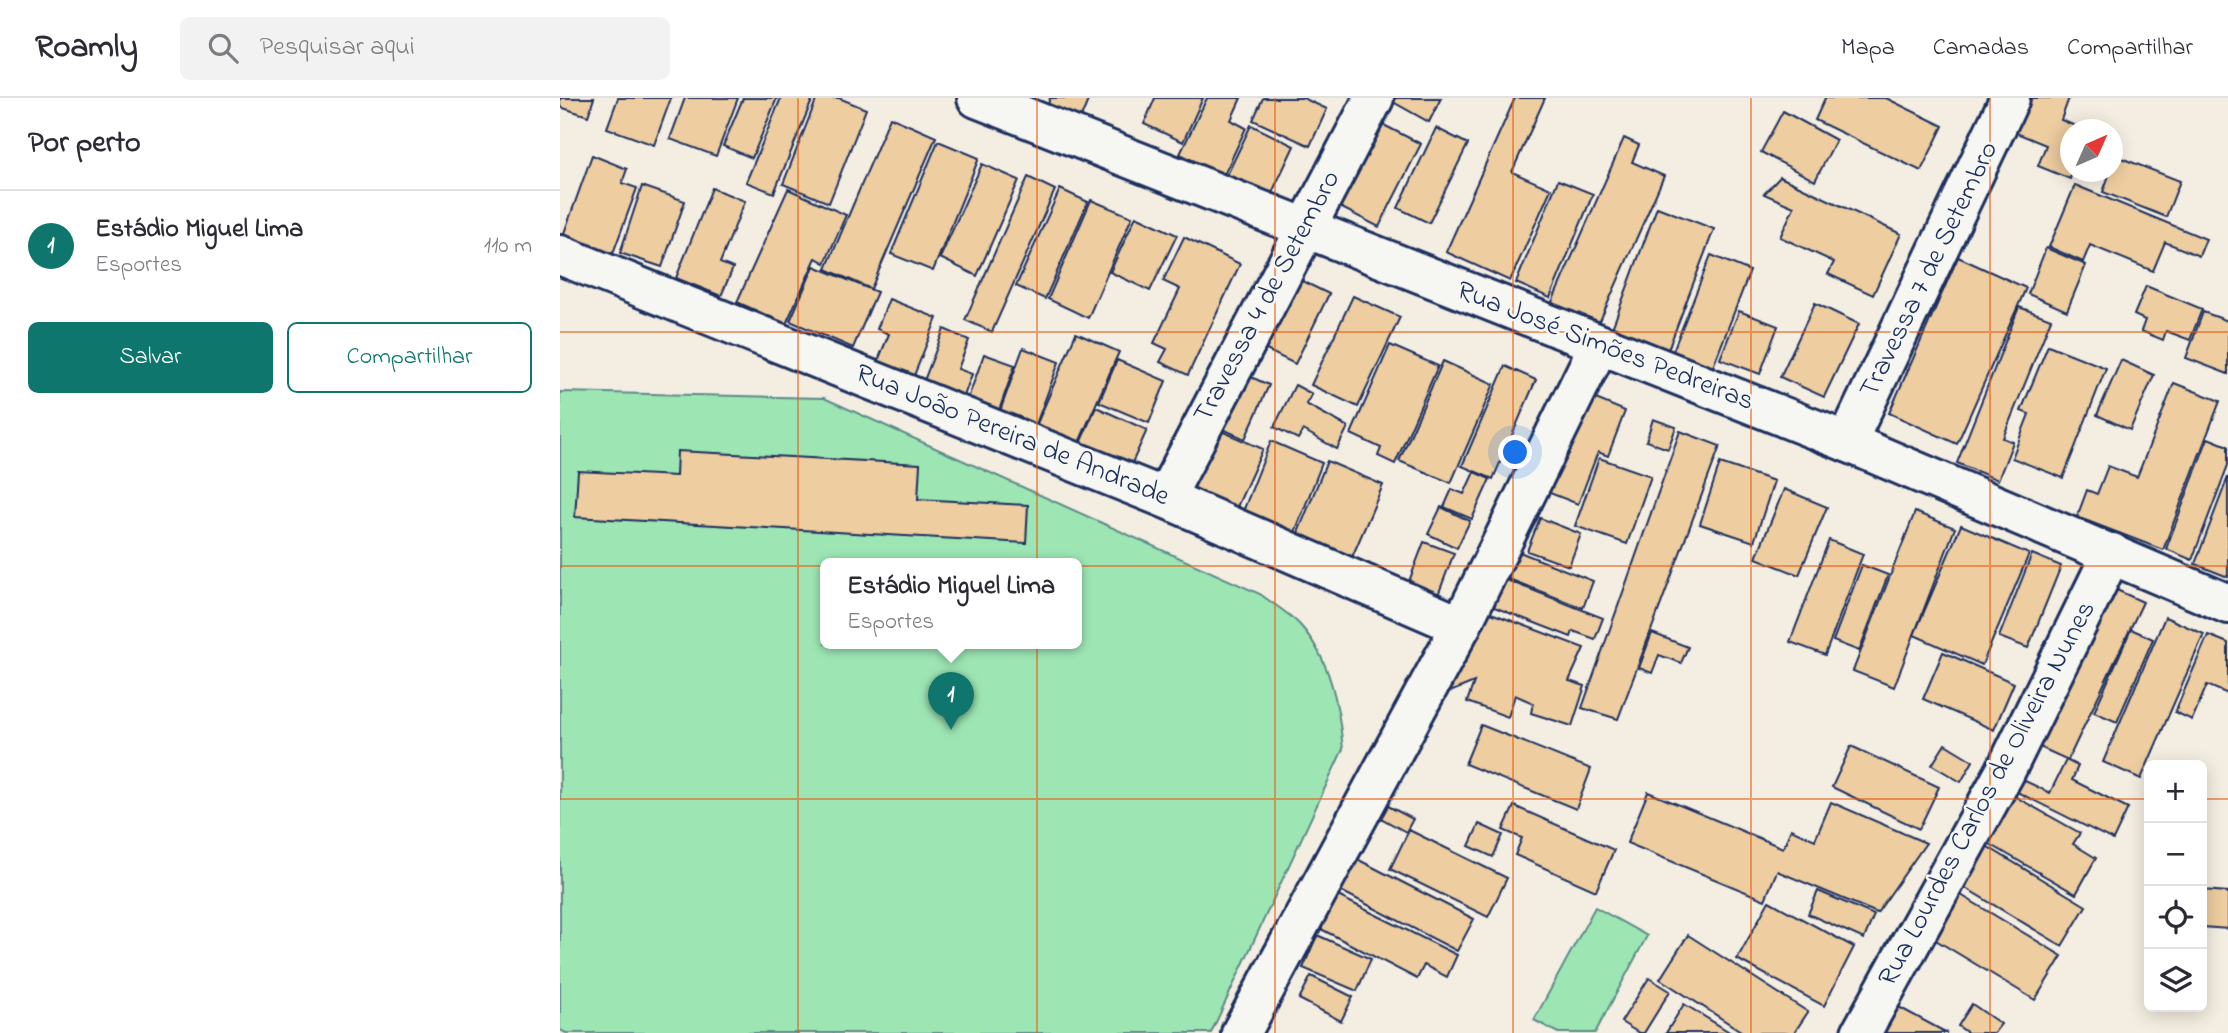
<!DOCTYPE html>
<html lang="pt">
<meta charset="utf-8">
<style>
body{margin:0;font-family:"Indie Flower",sans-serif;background:#f2f2f3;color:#2b2b33}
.controls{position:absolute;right:21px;bottom:21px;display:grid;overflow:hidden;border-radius:10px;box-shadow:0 4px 18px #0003}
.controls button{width:63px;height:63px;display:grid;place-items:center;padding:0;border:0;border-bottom:2px solid #e1e1e2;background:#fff;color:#2b2b33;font:35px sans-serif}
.compass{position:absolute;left:1500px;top:21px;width:63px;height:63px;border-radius:50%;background:#fff;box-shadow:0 4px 18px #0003;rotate:45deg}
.you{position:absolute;left:956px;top:355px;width:24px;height:24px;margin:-18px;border:5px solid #fff;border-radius:50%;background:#1a73e8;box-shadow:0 0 0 10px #1a73e833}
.badge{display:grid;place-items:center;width:46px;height:46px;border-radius:50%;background:#0f766e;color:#fff;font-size:23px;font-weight:700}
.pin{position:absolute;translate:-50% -58px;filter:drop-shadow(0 2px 4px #0008)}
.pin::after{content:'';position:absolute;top:37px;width:24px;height:21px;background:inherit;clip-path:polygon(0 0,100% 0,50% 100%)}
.popup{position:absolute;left:260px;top:460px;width:262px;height:91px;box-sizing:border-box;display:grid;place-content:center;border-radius:10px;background:#fff;filter:drop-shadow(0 2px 5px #0005);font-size:23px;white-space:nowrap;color:#7c7c81}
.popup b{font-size:26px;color:#2b2b33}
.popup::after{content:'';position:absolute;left:50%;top:100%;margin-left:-14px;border:14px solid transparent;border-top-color:#fff}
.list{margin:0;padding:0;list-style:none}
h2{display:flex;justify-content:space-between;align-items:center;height:91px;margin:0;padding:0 28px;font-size:30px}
h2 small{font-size:23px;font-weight:400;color:#7c7c81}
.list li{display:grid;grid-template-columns:46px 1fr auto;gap:21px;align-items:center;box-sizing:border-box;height:112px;padding:0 28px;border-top:2px solid #e1e1e2}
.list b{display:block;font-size:26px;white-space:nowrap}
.list p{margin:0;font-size:23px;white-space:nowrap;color:#7c7c81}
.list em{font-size:23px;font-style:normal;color:#7c7c81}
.actions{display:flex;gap:14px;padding:21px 28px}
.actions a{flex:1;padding:16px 0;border:2px solid #0f766e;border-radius:10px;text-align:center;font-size:24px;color:#0f766e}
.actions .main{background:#0f766e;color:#fff}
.icon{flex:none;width:38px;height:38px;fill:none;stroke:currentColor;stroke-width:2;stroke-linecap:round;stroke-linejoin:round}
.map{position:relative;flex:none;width:1668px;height:935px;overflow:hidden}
header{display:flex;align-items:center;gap:42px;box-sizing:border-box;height:98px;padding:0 35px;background:#fff;border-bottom:2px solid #e1e1e2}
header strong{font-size:33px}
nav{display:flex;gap:38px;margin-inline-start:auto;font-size:24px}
.search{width:490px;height:63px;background:#f2f2f3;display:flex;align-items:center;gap:18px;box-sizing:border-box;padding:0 24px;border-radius:10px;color:#7c7c81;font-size:26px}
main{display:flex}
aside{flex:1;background:#fff}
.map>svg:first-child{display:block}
.green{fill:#9de6b4;stroke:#5c8a89;stroke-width:2;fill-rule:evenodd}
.building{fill:#eecda0;stroke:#1b2f5e;stroke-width:2}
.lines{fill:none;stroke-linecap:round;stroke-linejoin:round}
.minor-casing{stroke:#1b2f5e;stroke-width:44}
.major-casing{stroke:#1b2f5e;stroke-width:44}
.minor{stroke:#f6f6f2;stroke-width:38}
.major{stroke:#f6f6f2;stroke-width:38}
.grid{fill:none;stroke:#e8590c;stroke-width:2;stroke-opacity:0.55}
.labels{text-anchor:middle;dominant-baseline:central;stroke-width:5;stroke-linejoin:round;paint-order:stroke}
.street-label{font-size:28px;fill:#1b2f5e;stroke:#f6f6f2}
</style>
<header>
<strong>Roamly</strong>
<div class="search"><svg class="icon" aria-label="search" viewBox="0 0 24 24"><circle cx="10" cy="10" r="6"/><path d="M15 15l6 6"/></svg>Pesquisar aqui</div>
<nav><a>Mapa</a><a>Camadas</a><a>Compartilhar</a></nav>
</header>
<main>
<aside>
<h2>Por perto<small></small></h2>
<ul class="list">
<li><span class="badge">1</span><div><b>Estádio Miguel Lima</b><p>Esportes</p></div><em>110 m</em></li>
</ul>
<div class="actions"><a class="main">Salvar</a><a>Compartilhar</a></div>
</aside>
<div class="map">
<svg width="1668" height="935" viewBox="0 0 1668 935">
<rect width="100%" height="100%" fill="#f4eee2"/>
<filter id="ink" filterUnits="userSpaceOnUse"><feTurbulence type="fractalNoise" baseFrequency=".0143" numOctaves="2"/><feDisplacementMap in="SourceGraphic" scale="14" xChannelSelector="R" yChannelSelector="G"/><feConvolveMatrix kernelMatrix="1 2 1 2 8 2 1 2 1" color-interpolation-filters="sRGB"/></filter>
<g filter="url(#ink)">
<g class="green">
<path d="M0,294L264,300L700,496C713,506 729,515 740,527C770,560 779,608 783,651L651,935H6L0,932ZM265,466H517V546H265Z"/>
<polygon points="1035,809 1087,838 1035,935 998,935 974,922"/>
</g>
<g class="building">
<polygon points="0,0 34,0 28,18 0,9"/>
<polygon points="58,0 111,0 94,47 47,30"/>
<polygon points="125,0 178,0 156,58 110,41"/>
<polygon points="183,0 217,0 192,60 163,48"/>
<polygon points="221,0 253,0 214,95 186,84"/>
<polygon points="257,0 279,0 306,11 269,105 223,86"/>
<polygon points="490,0 529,0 520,22 487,9"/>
<polygon points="595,0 643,0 623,44 584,26"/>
<polygon points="647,0 681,0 671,22 686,30 664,77 620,56"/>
<polygon points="703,0 743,0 767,11 750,48 693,22"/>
<polygon points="826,0 881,0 869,24"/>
<polygon points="955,0 985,0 952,74 991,91 950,183 886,154"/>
<polygon points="1265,0 1326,0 1383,28 1361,73 1255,22"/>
<polygon points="1462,0 1509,0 1501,22 1525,32 1510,32 1512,74 1510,81 1478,68 1486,47 1449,32"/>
<polygon points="1223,13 1276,42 1255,83 1201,54"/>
<polygon points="330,19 376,39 311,191 266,171"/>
<polygon points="808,19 861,46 819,129 772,105"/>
<polygon points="691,27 734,48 711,97 667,77"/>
<polygon points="876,30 908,46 869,125 838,110"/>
<polygon points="1064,40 1079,47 1072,64 1104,78 1036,232 989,211"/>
<polygon points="378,43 419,60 373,173 331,156"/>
<polygon points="32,57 67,71 62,85 77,90 49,166 22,145 3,138"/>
<polygon points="1556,58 1620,83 1606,119 1543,94"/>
<polygon points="422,66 459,82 417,178 380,160"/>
<polygon points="468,79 495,92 432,234 405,222"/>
<polygon points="1220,79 1341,136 1313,197 1268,176 1274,164 1220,139 1234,109 1204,96"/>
<polygon points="998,82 1033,96 990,200 956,185"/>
<polygon points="1515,87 1646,141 1639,158 1605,144 1593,173 1530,147 1523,164 1489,149"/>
<polygon points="82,88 125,103 102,169 60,155"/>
<polygon points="152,90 185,103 160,165 173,170 161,198 116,180"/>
<polygon points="228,91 286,117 265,165 256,160 226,226 177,204"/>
<polygon points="500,91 528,104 485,201 456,188"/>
<polygon points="531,102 572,119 528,220 488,201"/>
<polygon points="1097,109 1154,131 1106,257 1050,236"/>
<polygon points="576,118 617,137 590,193 550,174"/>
<polygon points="624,139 680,166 628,277 600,264 607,251 594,245 620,191 603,183"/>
<polygon points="1486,150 1526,167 1507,213 1468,196"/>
<polygon points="1151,157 1190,173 1151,274 1111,258"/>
<polygon points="1398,159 1466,190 1397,346 1329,315"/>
<polygon points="254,168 317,194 293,250 230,223"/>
<polygon points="732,178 769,196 735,266 698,248"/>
<polygon points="1586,188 1642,211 1630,242 1606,233 1603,242 1581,233 1585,222 1574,217"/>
<polygon points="793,198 840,219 798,309 751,287"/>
<polygon points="329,201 377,220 351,285 315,270 329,236 317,231"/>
<polygon points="1255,205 1299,226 1264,299 1220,279"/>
<polygon points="1459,209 1491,221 1443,340 1453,344 1438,382 1397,365"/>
<polygon points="1179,213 1218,228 1200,276 1160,261"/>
<polygon points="1643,214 1668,223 1668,276 1626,260"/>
<polygon points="384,231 409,242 398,271 412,276 400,309 360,293"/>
<polygon points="516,235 559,254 514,356 472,337"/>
<polygon points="830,247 878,268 835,366 818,358 821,350 791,336"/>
<polygon points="1488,247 1546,270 1503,380 1452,360 1469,316 1461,313"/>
<polygon points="463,250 499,264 472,337 436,324"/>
<polygon points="424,256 455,267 436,321 405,309"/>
<polygon points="557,262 606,283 589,325 539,304"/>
<polygon points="1561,262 1594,277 1570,332 1537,317"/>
<polygon points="883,263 934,286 891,385 839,363"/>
<polygon points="945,268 976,282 933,381 902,368"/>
<polygon points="680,274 709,287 685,341 656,328"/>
<polygon points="1614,285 1660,303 1603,452 1517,419 1527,392 1537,396 1548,368 1577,379"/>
<polygon points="735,287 752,296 746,306 788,329 777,351 743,332 738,341 714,329"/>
<polygon points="1019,294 1065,313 1048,358 1038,354 1018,406 982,392"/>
<polygon points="536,309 587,332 568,374 517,352"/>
<polygon points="1093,321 1116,329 1108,351 1086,343"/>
<polygon points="652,329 703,351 672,420 622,398"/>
<polygon points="1120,333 1160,348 1058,621 1022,610"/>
<polygon points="1648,340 1668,348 1668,367 1632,462 1606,451"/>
<polygon points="711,343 762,365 730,447 678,426"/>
<polygon points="117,353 360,366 358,401 468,407 466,445 15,419 18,373 116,378"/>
<polygon points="1039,360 1091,378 1067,446 1015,428"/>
<polygon points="767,363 823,387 790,464 733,447"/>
<polygon points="1160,365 1214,383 1194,444 1140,426"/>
<polygon points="914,374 930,381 912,421 884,409 892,391 904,396"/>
<polygon points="1668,379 1668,479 1635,466"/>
<polygon points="1224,391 1267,409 1239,477 1196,460"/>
<polygon points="881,409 910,423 897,450 868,436"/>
<polygon points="1355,414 1395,430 1334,589 1293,573"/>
<polygon points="980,420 1021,436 1009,468 967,453"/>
<polygon points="1401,427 1469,456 1422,567 1354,537"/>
<polygon points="1269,442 1303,456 1265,557 1230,544"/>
<polygon points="864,444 894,455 875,505 845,494"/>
<polygon points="952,451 1033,483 1023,510 941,478"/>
<polygon points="1472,456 1501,468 1468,550 1439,539"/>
<polygon points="1302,467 1328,477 1299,553 1273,543"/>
<polygon points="944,481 1043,520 1035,541 1013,533 1011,539 934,509"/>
<polygon points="1548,488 1583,504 1508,662 1473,646"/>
<polygon points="923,512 1024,550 1009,583 1025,588 1012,628 971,615 973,605 955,597 948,619 907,604 914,584 885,596"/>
<polygon points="1605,519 1644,536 1581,681 1543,664"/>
<polygon points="1571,531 1593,541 1557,624 1534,614"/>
<polygon points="1092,535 1128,549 1121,565 1099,557 1092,575 1079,570"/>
<polygon points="1648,537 1668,545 1668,596 1647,587 1632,622 1615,614"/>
<polygon points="1383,554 1454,585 1434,632 1363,601"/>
<polygon points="921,627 1031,671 1016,711 905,666"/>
<polygon points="1385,646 1413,663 1401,684 1372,667"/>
<polygon points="1291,648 1379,689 1359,731 1272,689"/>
<polygon points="1506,662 1518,668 1512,682 1568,710 1553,742 1449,690 1455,678 1490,695"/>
<polygon points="1088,694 1223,750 1231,731 1255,742 1271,704 1366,745 1317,815 1217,773 1205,802 1067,745"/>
<polygon points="1454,698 1520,735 1513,746 1536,760 1516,796 1428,745"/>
<polygon points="828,708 853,721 846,734 821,720"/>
<polygon points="954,708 1054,752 1036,793 955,757 962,740 943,732"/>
<polygon points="919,726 943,737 933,759 909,748"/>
<polygon points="849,732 947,780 928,819 830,771"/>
<polygon points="1423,746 1526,808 1502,848 1399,786"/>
<polygon points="795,760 914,821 897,853 779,792"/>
<polygon points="1642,792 1668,794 1668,831 1642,829"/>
<polygon points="1258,793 1314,817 1304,841 1248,816"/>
<polygon points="1401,797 1502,858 1475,902 1374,841"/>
<polygon points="778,798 897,857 887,879 864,867 857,881 761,831"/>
<polygon points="1209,803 1294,849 1264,908 1177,861"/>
<polygon points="757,837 811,861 797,893 743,870"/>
<polygon points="1128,837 1248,914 1234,935 1184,935 1100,881"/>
<polygon points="751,878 793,899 781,923 739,901"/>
<polygon points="1089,880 1110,893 1084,935 1079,935 1061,924"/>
<polygon points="1124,906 1171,935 1106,935"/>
<polygon points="1412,906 1441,926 1434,935 1408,935 1398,928"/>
<polygon points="1335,907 1387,935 1320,935"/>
</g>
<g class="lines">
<defs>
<g id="minor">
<polyline points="0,157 605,400 901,528"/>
<polyline points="1287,344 1450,0"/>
<polyline points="605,400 814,0"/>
<polyline points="681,935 901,528 1039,247"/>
<polyline points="1301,935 1445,674 1552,455"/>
</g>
<polyline id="major" points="417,0 1287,344 1668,506"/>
</defs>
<use href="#minor" class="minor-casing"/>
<use href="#major" class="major-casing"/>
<use href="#minor" class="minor"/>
<use href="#major" class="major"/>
</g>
</g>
<path class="grid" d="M238,0V935M477,0V935M715,0V935M953,0V935M1191,0V935M1430,0V935M0,234H1668M0,468H1668M0,701H1589M1642,701H1668"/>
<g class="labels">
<g class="street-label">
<text transform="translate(1370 172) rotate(-64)">Travessa 7 de Setembro</text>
<text transform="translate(708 199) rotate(-62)">Travessa 4 de Setembro</text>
<text transform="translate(1045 249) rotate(21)">Rua José Simões Pedreiras</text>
<text transform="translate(452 338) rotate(22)">Rua João Pereira de Andrade</text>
<text transform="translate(1428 696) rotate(-62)">Rua Lourdes Carlos de Oliveira Nunes</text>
</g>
</g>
</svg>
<div class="controls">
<button>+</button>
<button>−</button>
<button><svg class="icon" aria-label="locate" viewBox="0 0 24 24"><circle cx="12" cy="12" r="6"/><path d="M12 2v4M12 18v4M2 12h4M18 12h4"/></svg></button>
<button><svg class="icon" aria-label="layers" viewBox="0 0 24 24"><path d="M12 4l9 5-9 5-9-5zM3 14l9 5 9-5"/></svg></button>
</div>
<svg class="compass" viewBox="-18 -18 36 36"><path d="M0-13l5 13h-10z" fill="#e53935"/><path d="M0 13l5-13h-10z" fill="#7c7c81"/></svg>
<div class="you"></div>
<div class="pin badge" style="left:391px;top:632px">1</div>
<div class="popup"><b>Estádio Miguel Lima</b>Esportes</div>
</div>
</main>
